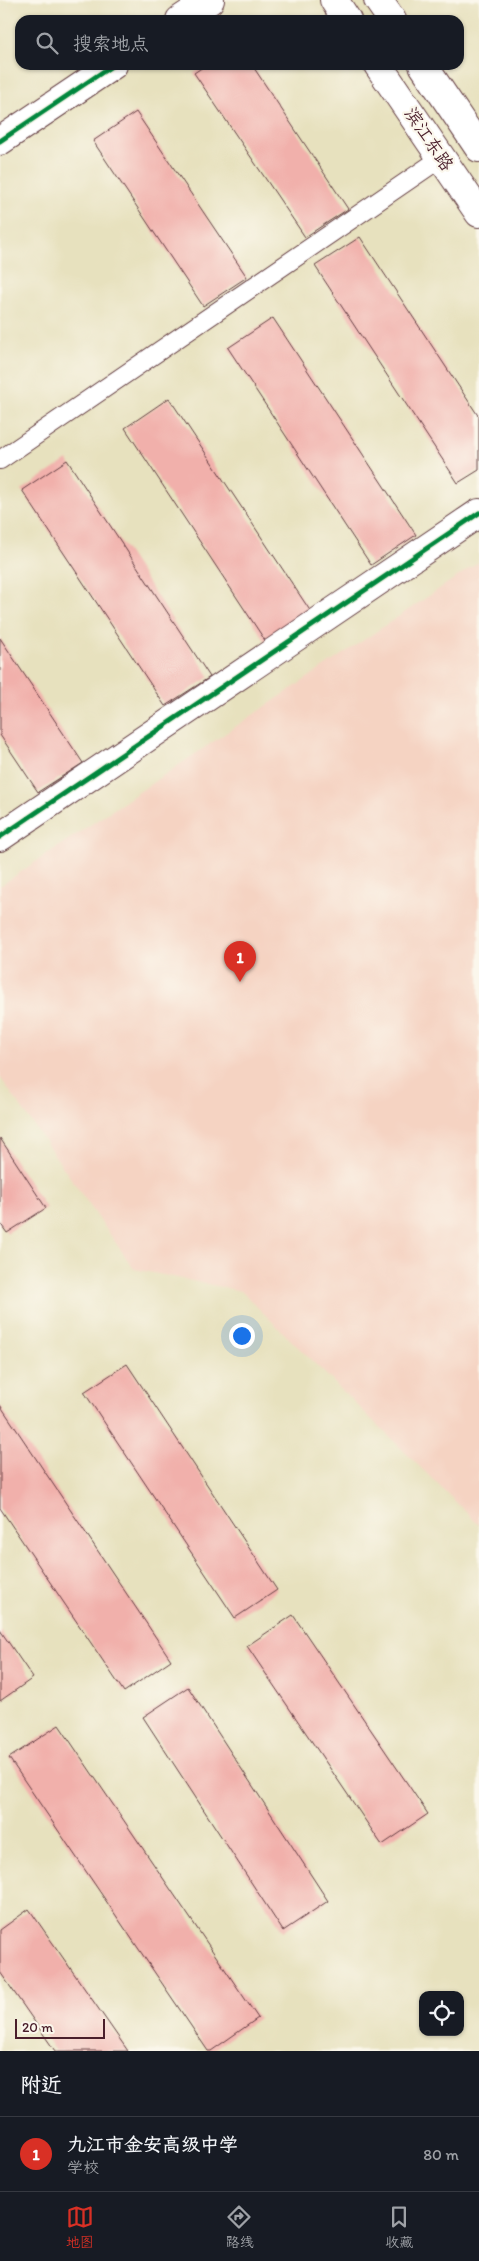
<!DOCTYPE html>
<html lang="zh">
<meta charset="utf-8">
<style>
body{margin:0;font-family:Itim,"LXGW WenKai TC",sans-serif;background:#20242c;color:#f1f3f6}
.controls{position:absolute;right:15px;bottom:15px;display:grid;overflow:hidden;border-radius:10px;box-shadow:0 1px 4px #0004}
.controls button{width:45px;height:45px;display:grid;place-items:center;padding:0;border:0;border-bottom:1px solid #363941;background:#171b24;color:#f1f3f6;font:25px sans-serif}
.scale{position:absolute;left:15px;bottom:12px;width:90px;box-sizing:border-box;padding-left:5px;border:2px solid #4a1f2b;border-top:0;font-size:14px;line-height:18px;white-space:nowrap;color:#4a1f2b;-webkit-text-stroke:4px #fbf7ec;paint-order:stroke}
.you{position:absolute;left:241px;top:1335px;width:18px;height:18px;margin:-12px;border:4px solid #fff;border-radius:50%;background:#1a73e8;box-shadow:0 0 0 8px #1a73e833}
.badge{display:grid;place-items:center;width:32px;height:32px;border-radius:50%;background:#d93025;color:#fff;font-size:16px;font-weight:700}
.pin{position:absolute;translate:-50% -41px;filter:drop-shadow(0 1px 2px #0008)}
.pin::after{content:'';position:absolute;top:26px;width:18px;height:15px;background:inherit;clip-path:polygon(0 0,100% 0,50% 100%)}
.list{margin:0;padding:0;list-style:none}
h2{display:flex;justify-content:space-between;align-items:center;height:65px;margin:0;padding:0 20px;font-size:21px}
h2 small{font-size:16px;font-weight:400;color:#9ea1a6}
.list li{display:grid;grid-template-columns:32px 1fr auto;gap:15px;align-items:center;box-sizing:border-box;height:75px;padding:0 20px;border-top:1px solid #363941}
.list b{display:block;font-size:19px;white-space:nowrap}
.list p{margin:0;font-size:16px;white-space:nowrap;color:#9ea1a6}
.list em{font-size:16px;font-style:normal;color:#9ea1a6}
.icon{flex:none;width:28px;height:28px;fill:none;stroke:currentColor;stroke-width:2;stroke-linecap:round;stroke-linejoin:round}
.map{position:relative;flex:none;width:479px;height:2051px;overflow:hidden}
.search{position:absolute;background:#171b24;box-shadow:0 1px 4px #0004;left:15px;right:15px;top:15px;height:55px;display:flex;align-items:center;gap:12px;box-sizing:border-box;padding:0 18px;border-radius:15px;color:#9ea1a6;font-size:19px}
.sheet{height:140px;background:#171b24}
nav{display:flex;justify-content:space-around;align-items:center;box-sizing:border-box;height:70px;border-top:1px solid #363941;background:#171b24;font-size:14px;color:#9ea1a6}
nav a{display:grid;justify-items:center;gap:2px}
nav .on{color:#d93025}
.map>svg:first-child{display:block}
.built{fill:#f5d3c2}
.building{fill:#f1b0ab}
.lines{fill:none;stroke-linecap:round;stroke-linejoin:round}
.lane-casing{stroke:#623c41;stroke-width:20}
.street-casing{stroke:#623c41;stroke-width:30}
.primary-casing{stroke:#623c41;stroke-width:30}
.lane{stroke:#fff;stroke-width:18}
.street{stroke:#fff;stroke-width:28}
.primary{stroke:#fff;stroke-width:28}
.cycleway-casing{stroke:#fbf7ec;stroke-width:8}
.cycleway{stroke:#00873e;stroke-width:5}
.labels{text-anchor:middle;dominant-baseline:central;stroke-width:4.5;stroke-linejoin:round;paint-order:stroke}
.street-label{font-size:18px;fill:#4a1f2b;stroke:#fbf7ec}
</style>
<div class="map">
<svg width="479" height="2051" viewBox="0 0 479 2051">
<rect width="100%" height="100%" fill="#fbf7ec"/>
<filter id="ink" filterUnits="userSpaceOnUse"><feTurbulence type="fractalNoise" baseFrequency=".02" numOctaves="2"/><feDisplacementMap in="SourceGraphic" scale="10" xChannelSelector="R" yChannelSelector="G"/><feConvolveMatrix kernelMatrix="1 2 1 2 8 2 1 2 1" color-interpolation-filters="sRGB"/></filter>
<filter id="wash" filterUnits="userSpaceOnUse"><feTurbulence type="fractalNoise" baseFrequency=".0096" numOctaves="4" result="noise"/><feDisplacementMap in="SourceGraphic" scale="20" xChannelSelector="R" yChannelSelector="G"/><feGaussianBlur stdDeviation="1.12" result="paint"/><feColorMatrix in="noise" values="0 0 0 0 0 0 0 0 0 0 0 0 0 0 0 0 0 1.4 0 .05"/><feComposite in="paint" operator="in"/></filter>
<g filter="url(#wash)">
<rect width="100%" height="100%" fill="#e7e1be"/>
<polygon class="built" points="479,562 479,1525 241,1291 134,1269 0,1077 0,886"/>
<g id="blocks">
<g class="building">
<polygon points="206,65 252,65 348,209 305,237 194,73"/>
<polygon points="136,112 247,277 203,306 93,141"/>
<polygon points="360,237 479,417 479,470 458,483 315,266"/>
<polygon points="273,318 416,535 371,565 228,348"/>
<polygon points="169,398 313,615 268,645 125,428"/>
<polygon points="67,460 210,677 165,706 22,490"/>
<polygon points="0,638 83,763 38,792 0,735"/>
<polygon points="0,1138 46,1208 7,1233 0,1223"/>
<polygon points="127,1364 277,1590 235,1618 84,1392"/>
<polygon points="0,1405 171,1660 124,1692 0,1508"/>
<polygon points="293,1615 428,1814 382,1845 247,1646"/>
<polygon points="0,1630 33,1678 0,1701"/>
<polygon points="188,1687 328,1901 283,1931 143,1717"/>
<polygon points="59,1725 258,2018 211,2051 208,2051 9,1758"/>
<polygon points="29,1909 128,2051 55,2051 0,1972 0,1930"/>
</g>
</g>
</g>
<g filter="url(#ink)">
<use href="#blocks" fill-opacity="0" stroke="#623c41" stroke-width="1"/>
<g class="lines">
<defs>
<polyline id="lane" points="0,460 441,158"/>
<g id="street">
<polyline points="180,20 210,0"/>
<polyline points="0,141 113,65"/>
<polyline points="0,837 479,513"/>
</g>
<g id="primary">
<polyline points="334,0 347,20"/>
<polyline points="378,0 392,20"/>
<polyline points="378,65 479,213"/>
<polyline points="423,65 479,148"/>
</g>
</defs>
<use href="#lane" class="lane-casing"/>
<use href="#street" class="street-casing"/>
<use href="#primary" class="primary-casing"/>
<use href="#lane" class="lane"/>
<use href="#street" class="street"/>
<use href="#primary" class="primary"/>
<defs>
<g id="cycleway">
<polyline points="0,141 113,65"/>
<polyline points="0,837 479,513"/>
</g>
</defs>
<use href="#cycleway" class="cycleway-casing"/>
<use href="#cycleway" class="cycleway"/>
</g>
</g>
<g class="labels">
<g class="street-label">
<text transform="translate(429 139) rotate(56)">滨江东路</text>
</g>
</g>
</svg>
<div class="controls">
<button><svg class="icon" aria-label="locate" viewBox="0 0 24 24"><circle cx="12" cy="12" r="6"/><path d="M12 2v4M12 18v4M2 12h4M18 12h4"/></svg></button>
</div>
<div class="scale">20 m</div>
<div class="you"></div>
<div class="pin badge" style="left:240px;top:982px">1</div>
<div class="search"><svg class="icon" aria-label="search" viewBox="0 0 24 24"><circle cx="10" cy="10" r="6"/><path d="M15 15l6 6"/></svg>搜索地点</div>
</div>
<section class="sheet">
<h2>附近<small></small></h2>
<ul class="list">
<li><span class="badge">1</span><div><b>九江市金安高级中学</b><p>学校</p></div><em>80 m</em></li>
</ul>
</section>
<nav>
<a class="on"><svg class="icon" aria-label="map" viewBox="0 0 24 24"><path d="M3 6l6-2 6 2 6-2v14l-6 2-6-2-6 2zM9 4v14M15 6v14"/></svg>地图</a>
<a><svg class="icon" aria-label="directions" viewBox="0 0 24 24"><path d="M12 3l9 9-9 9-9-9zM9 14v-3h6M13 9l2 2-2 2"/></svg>路线</a>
<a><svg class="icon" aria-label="saved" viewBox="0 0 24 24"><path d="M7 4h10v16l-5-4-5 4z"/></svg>收藏</a>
</nav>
